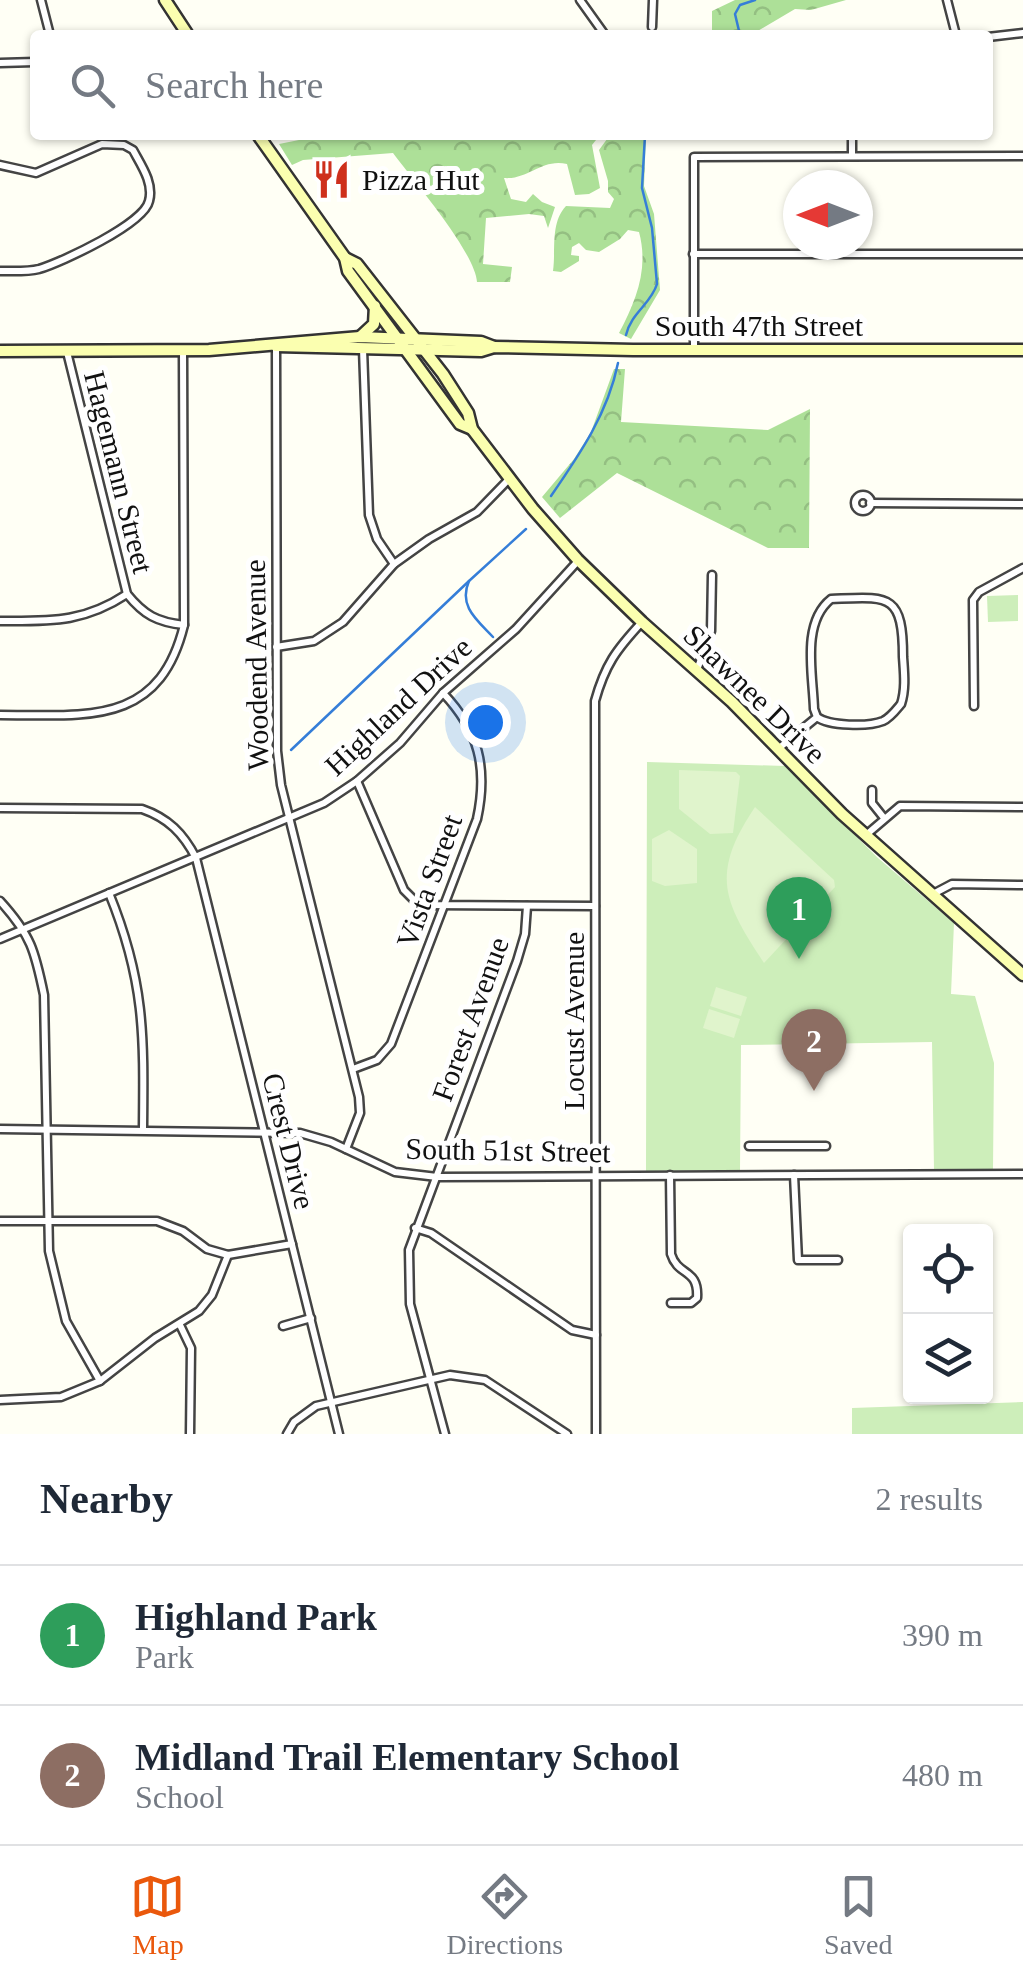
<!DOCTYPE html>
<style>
body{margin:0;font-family:Georgia,serif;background:#f6f6f7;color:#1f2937}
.controls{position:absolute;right:30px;bottom:30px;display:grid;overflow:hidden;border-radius:10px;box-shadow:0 2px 8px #0004}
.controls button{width:90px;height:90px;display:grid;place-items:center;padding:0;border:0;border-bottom:2px solid #e0e1e3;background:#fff;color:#1f2937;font:50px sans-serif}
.compass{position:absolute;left:783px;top:170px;width:90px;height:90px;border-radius:50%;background:#fff;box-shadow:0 2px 8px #0004;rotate:270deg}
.you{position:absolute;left:485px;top:722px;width:35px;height:35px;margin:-25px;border:8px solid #fff;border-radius:50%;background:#1a73e8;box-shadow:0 0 0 15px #1a73e833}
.badge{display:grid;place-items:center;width:65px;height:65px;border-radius:50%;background:#ea580c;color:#fff;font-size:32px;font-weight:700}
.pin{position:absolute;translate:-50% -82px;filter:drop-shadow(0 2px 5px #0008)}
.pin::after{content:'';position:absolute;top:52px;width:35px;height:30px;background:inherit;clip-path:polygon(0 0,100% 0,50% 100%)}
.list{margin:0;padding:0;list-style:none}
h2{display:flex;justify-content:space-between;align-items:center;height:130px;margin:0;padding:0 40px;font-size:42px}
h2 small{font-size:32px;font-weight:400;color:#747a83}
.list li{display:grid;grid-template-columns:65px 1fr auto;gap:30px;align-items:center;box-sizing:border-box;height:140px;padding:0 40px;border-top:2px solid #e0e1e3}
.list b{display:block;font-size:38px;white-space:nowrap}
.list p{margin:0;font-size:32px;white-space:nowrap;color:#747a83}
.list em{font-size:32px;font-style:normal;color:#747a83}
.icon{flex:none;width:55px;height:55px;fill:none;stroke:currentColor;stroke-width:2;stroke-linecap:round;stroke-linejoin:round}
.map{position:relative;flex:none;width:1023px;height:1434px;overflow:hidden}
.search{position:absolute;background:#fff;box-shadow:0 2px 8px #0004;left:30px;right:30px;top:30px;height:110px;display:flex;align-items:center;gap:25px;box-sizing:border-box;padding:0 35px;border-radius:10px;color:#747a83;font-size:38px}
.sheet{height:410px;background:#fff}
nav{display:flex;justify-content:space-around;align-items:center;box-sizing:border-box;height:140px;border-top:2px solid #e0e1e3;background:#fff;font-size:28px;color:#747a83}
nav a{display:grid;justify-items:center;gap:5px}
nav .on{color:#ea580c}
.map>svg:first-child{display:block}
.grass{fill:#cdeeba}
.forest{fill:url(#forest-crowns)}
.pitch{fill:#e0f4cc}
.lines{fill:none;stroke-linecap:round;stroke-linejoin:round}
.stream{stroke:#357ed8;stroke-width:2.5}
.street-casing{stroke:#444;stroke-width:11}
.secondary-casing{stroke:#333;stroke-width:15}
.street{stroke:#fff;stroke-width:6}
.secondary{stroke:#fbffb0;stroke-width:10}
.labels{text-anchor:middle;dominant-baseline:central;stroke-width:10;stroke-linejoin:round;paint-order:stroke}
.poi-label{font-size:30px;fill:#111;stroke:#fff;text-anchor:start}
.street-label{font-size:30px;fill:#111;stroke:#fff}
</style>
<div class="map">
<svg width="1023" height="1434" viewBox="0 0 1023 1434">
<defs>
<pattern id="forest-crowns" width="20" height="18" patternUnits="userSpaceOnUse" patternTransform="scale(2.5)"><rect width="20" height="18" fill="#ade098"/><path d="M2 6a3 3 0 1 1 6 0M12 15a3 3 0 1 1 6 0" fill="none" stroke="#94bf82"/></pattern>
</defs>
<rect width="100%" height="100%" fill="#fffff5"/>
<g class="grass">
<polygon points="1018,595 1018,621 988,622 987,596"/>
<polygon points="647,762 785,766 878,858 954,923 951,994 975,996 994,1063 993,1169 934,1170 932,1042 741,1045 740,1170 646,1171"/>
<polygon points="1023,1402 1023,1434 852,1434 852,1408"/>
</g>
<g class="forest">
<polygon points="735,0 846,0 811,10 795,9 751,35 712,35 712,11"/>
<path d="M324,135H600L592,145L600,188L589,194L575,195L567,164C542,158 528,180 504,178L511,199L526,202L533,194L542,202L555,207L548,228L544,216L529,214L486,218L483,264L512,267L510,282H477C475,252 413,180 393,153L303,160L292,165L279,144Z"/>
<path d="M610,135H646L644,186L654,214L660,290L631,339L619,333C636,301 649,269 639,232L628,230L620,239L599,252L586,250L579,243L572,247L571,255L579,256V261L561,272L553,271C556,250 550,223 566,206L610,208L614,199L608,192V181L599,150Z"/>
<polygon points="614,369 625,369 621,422 768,430 810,409 809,548 768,548 617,473 560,518 542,497 574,459 591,432"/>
</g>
<g class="pitch">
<polygon points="679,770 736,772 740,776 733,833 710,834 679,809"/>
<path d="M755,807L834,880L835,887L764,963C723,901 710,874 755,807Z"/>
<polygon points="669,830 697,849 697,883 665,886 652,881 652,839"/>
<polygon points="716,987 747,997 741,1016 710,1006"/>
<polygon points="709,1009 740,1019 734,1038 703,1028"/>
</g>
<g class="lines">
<g class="stream">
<polyline points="740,35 735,14 740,5 755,0"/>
<path d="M626,335C631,313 651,304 657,284L652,228L642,188L645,135"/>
<path d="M551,496C580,454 608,413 618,363"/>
<path d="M493,637C477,620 458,606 469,581L526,529"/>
<polyline points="291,750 469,581"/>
</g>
<defs>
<g id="street">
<polyline points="41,0 50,35"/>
<polyline points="580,0 605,35"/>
<polyline points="947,0 956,35"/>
<polyline points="652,27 653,0"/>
<polyline points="988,37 1023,33"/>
<polyline points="0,63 35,62"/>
<polyline points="852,135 852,155"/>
<path d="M0,165L36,173L102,144L124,145L133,150C141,165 154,183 149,201C144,224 62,262 39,269C27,272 12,271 0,271"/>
<polyline points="693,254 1023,254"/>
<polyline points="276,346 277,751 281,785 359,1097 360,1113 346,1149"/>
<polyline points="363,349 369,515 377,539 394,564"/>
<polyline points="694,350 694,157 1023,156"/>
<path d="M67,352L127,594C144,615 157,622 184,625"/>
<circle cx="863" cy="503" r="8"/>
<polyline points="870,503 1023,504"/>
<path d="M0,621C51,621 83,623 127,594"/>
<polyline points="276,647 314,641 343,622 394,564 429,539 477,512 510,478"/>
<polyline points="697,670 711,631 712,575"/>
<polyline points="974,706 973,600 979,592 1023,568"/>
<path d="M0,715C86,715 159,727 184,625L183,350"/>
<path d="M778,749L817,717C829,726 868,727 883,721C890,718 896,710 901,704C906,689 904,672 903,657C903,592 888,597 831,599C801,623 813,674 814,709L817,717"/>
<polyline points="357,781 404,890 414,900 428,905 595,906"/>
<polyline points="872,790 872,803 884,818"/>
<path d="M0,808L142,809C168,818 183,833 196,858L339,1434"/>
<polyline points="866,835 900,806 1023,807"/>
<path d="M109,893C145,981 144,1036 143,1128"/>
<polyline points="933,894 952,884 1023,885"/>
<path d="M0,901C31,935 35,951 44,995L49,1251L66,1321L100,1381"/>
<polyline points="0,939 324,803 357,781 400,743 443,693 516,629 578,561"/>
<path d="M353,1069L377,1060L391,1044L477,819C488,768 479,731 443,693"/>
<polyline points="0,1129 300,1133 331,1142 395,1172 437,1177 1023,1174"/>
<polyline points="749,1146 826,1146"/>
<path d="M670,1175L671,1254C678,1277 699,1268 697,1298L691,1303H671"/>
<polyline points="794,1175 798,1260 838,1260"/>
<polyline points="0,1221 157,1221 183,1231 207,1249 228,1255 292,1244"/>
<polyline points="415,1228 431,1233 572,1330 596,1335"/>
<polyline points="180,1325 191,1348 190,1434"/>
<polyline points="283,1326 311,1318"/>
<polyline points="0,1400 61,1397 100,1381 155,1338 199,1311 212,1295 228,1255"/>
<polyline points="287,1434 294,1422 316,1406 450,1375 485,1380 567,1434"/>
<polyline points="445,1434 410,1304 409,1250 517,961 525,934 527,906"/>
<path d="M596,1434L595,701C605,665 616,650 642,622"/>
</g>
<g id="secondary">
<polyline points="165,0 188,35"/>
<polyline points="258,135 345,258 348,271 460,424 472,429"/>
<polyline points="345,258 357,264 443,374 468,413 472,429 533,509 578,560 642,622 732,702 842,814 1023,975"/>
<polyline points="360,337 374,324 375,306"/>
<polyline points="276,346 481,351 494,347 633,350 1023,350"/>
<polyline points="0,351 209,350 360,337 481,342 494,347"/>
</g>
</defs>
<use href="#street" class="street-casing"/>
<use href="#secondary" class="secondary-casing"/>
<use href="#street" class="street"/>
<use href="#secondary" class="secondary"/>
</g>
<defs>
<symbol id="restaurant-bare" viewBox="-9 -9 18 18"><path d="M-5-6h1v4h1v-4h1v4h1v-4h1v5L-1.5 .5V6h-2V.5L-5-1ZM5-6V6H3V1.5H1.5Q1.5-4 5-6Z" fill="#ce2f1c" stroke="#fff" stroke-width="2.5" paint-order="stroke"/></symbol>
</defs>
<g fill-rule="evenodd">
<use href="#restaurant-bare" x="304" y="152" width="55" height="55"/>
</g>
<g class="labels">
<g class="poi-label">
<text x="362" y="179">Pizza Hut</text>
</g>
<g class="street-label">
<text x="759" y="325">South 47th Street</text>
<text transform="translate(119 472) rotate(76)">Hagemann Street</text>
<text transform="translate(256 665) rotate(-91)">Woodend Avenue</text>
<text transform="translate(755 694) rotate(44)">Shawnee Drive</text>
<text transform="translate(398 706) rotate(-43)">Highland Drive</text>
<text transform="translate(429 881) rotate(-70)">Vista Street</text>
<text transform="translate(470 1019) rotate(-70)">Forest Avenue</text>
<text transform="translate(573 1021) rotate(-90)">Locust Avenue</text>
<text transform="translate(289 1141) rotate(76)">Crest Drive</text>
<text transform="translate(508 1150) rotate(1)">South 51st Street</text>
</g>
</g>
</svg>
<div class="controls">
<button><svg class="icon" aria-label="locate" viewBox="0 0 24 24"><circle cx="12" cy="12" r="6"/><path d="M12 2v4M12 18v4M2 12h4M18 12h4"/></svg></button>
<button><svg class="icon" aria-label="layers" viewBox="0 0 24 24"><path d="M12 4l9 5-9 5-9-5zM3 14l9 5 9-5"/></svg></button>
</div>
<svg class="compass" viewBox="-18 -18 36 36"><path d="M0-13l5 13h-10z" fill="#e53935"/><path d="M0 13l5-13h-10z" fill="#747a83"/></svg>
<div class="you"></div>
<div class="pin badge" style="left:799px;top:959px;background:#2e9e5b">1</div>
<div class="pin badge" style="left:814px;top:1091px;background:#8d6e63">2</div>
<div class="search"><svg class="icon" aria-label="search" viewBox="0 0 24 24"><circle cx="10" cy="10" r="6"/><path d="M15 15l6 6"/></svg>Search here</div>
</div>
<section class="sheet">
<h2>Nearby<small>2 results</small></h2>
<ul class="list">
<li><span class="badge" style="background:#2e9e5b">1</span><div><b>Highland Park</b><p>Park</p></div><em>390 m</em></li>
<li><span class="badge" style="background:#8d6e63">2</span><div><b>Midland Trail Elementary School</b><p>School</p></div><em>480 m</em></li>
</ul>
</section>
<nav>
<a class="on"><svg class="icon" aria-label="map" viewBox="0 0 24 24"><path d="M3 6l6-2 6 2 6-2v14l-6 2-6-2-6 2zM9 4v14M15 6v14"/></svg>Map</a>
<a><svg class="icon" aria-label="directions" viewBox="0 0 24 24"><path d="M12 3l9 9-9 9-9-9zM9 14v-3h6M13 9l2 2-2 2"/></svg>Directions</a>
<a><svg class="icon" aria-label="saved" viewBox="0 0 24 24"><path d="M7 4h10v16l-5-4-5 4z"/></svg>Saved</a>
</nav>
